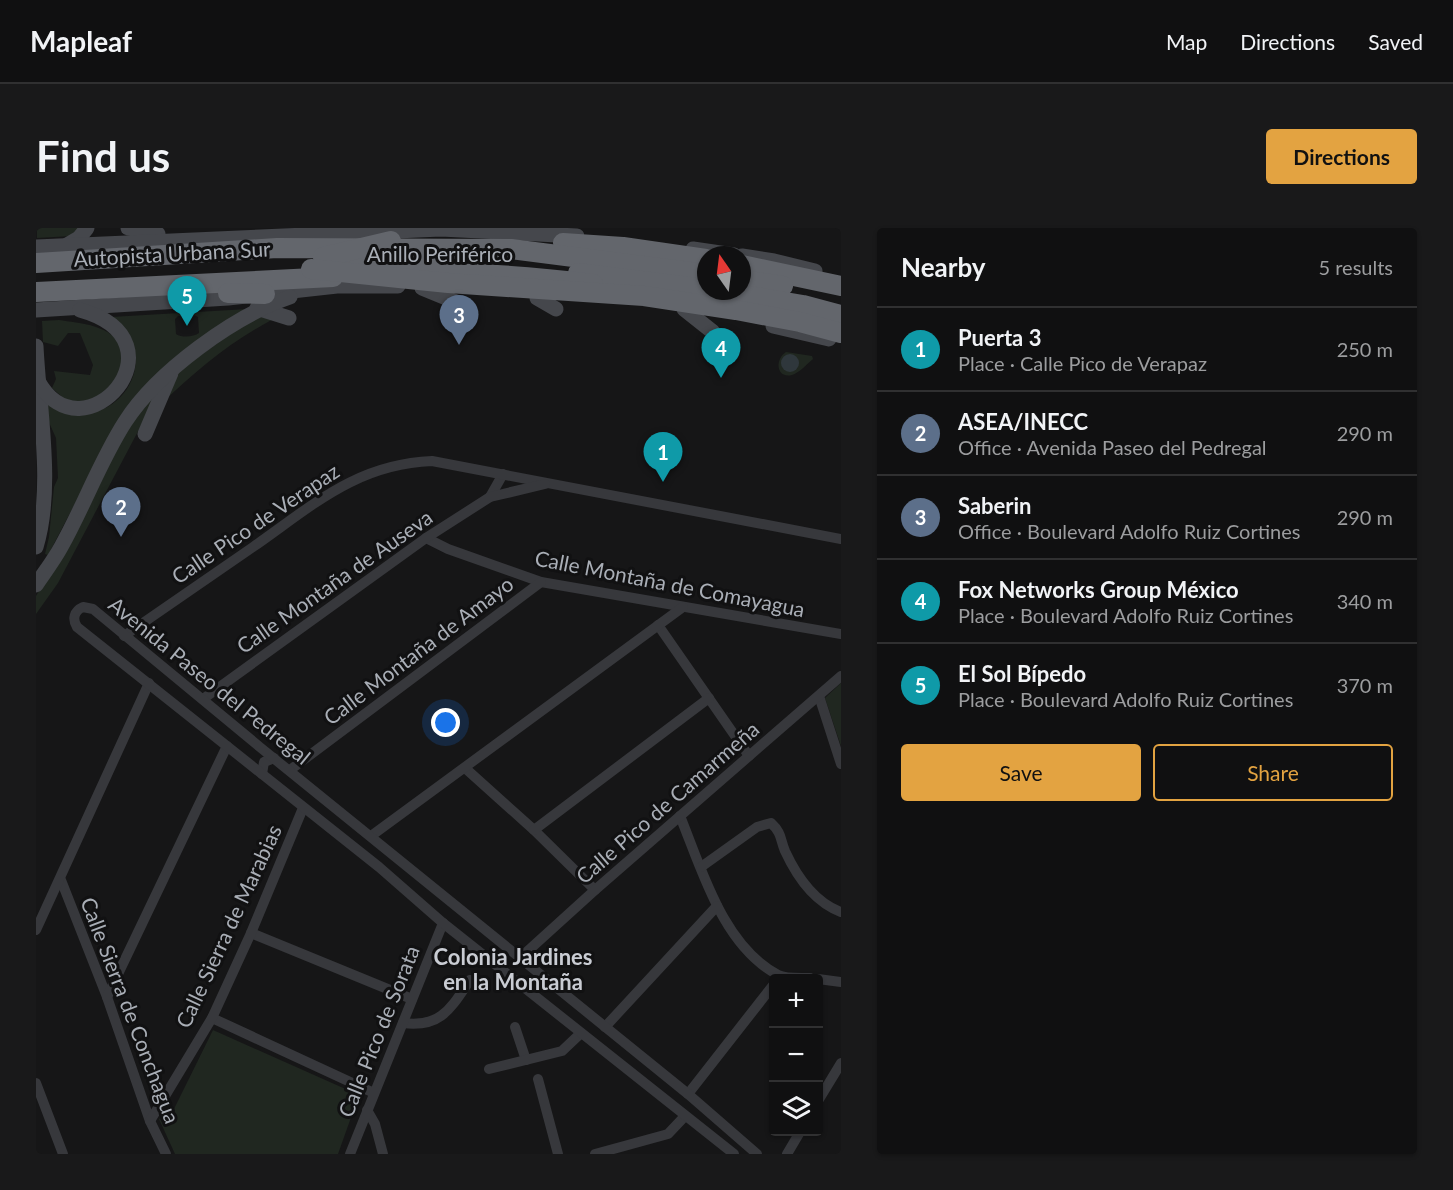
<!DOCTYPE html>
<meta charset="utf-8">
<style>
body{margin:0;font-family:Lato,sans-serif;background:#19191a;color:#f1f3f6}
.controls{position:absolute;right:18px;bottom:18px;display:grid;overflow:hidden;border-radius:6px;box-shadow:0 2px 4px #0004}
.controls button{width:54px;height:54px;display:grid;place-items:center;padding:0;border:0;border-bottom:2px solid #303031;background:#101011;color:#f1f3f6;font:30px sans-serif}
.compass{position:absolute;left:661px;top:18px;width:54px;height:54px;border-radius:50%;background:#101011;box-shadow:0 2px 4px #0004;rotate:346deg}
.you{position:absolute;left:410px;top:495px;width:21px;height:21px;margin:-15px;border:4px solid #fff;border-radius:50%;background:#1a73e8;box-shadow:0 0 0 9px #1a73e833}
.badge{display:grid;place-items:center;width:39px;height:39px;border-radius:50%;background:#e3a341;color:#fff;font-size:20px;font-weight:700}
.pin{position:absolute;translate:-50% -50px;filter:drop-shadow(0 2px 3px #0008)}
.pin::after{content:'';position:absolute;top:32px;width:21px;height:18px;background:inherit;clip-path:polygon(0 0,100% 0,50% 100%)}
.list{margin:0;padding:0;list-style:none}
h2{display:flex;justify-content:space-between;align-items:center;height:78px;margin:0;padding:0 24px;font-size:26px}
h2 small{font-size:20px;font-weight:400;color:#9c9d9f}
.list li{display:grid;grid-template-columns:39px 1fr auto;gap:18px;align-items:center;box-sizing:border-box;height:84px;padding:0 24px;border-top:2px solid #303031}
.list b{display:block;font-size:22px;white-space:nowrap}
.list p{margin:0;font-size:20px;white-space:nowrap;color:#9c9d9f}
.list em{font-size:20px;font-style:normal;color:#9c9d9f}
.actions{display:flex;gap:12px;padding:18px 24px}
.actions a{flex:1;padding:14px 0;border:2px solid #e3a341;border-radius:6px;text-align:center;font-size:21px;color:#e3a341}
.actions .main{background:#e3a341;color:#111}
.icon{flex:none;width:33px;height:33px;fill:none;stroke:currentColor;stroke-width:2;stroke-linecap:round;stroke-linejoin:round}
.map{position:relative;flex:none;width:805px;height:926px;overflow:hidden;border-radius:6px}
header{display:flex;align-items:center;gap:36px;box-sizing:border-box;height:84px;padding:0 30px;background:#101011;border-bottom:2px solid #303031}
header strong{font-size:28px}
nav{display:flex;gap:33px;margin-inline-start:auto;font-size:21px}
.intro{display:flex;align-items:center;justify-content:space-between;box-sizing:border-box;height:144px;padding:0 36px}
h1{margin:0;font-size:42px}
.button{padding:15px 27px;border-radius:6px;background:#e3a341;color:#111;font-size:21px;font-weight:700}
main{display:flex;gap:36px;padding:0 36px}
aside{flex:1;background:#101011;border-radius:6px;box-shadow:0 2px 4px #0004}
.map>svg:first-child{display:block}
.green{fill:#202720;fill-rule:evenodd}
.water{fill:#2f373c}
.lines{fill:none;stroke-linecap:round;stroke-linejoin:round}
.minor{stroke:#37383c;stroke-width:10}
.secondary{stroke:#45474c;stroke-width:15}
.motorway{stroke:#63666c;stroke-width:20}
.motorway-bridge{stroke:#63666c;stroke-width:20}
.labels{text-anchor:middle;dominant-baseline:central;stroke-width:6;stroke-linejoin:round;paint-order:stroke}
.street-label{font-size:21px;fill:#a9aeb6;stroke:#111112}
.neighbourhood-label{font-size:22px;font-weight:bold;fill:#c9ccd3;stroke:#111112}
</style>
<header>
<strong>Mapleaf</strong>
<nav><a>Map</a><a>Directions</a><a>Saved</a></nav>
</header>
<div class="intro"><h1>Find us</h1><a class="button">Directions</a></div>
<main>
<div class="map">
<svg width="805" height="926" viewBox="0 0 805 926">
<rect width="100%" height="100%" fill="#161617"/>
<g class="green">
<polygon points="1,0 45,0 36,8 1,10"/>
<path d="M212,81L77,203L12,327L9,326L13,309L18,259L22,250L20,210L11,190L12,172C22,176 36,185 46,185C82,186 110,148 96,114C92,105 81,97 75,89ZM158,87L162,89L163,105C158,109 146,110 140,106L139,91L142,88Z"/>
<path d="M230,84L241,89C195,113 163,140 126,175L139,145L202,101Z"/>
<path d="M23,92C42,95 80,97 85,122C87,131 84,142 84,151L55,175L31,173L16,160L20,151L18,143L54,147L57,137L44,105H32L22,118L7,114L6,93Z"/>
<path d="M750,124L776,128L777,131C771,136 763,145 756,147C741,151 738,132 750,124Z"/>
<polygon points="128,154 22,355 0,386 0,368 23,330 94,197"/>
<polygon points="805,455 805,518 789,470"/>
<polygon points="177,802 323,867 302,926 139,926 123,891 136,885"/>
</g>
<circle class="water" cx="754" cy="135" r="9"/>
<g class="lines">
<g class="minor">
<polyline points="454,269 467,246"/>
<polyline points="390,310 412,321 505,354 805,406"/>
<polyline points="622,397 713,528"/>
<path d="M88,408C131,378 174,349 217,319C276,278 320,236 396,233L805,311"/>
<polyline points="783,468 805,536"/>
<polyline points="167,471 390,310 454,269 509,256"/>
<polyline points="429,540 498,602 559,662"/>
<polyline points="254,542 505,354"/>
<polyline points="226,546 228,534 238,530"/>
<path d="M644,588C666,642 687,718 742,747C750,751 765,750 774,750"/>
<polyline points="498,602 673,470"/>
<polyline points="335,608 647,379"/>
<path d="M665,639L721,599L735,595C746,605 744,611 749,623C761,649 778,674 805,684"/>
<polyline points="25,652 71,769 114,893 130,926"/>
<polyline points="0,702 113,455"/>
<polyline points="215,705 376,771"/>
<polyline points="484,730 559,662 805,448"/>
<polyline points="782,751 805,754"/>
<polyline points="71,769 191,518"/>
<polyline points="176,790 338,865"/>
<path d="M367,795C405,800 415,780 434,752"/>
<polyline points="479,799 490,832"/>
<polyline points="569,799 681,678"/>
<polyline points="453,841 526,823 545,805"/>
<polyline points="502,851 522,926"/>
<polyline points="0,855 27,926"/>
<polyline points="652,866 738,756"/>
<polyline points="782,873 805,835"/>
<polyline points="331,882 339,896 347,926"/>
<polyline points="114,893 176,790 215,705 267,580"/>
<polyline points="314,926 407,695"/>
<polyline points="559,926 632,906 649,888"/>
<path d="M698,926L407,695L343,639L41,399C36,391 38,383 47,379L57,381L225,520L652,866L721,926"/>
<polyline points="751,926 764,904"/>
</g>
<g class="secondary">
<polyline points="92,0 122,6"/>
<polyline points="31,17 43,10 51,0"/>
<polyline points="0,19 405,1 541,8"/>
<polyline points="657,21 698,27"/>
<polyline points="706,28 738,33 779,43"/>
<polyline points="386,60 425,76"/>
<polyline points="501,70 520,81"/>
<polyline points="221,80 253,90"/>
<polyline points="648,81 677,104"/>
<polyline points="0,82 192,70 301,58 362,58"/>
<polyline points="737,98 793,111"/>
<path d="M0,118C3,181 18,260 0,319"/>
<path d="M2,153C47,234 155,113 44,82"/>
<polyline points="109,206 135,145"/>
<path d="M0,357C8,345 18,332 25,319C48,278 64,233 89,194C121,144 198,88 254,69"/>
</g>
<g class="motorway">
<polyline points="527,15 587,19 670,31"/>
<polyline points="0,35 241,20 475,21 670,46"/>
<polyline points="706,37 805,58"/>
<polyline points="302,39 405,36"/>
<polyline points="542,45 670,61"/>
<path d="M386,46C443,44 501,49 557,56"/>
<polyline points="706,52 747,58"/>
<polyline points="683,63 767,77 805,87"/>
<polyline points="0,64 297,49"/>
<polyline points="192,65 229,66"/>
</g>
<g class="motorway-bridge">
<polyline points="287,29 355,13"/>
<polyline points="275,41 412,55 608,68 700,82 764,94 805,105"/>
</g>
</g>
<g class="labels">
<g class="street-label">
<text transform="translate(136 25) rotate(-3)">Autopista Urbana Sur</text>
<text x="404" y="25">Anillo Periférico</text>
<text transform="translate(219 295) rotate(-34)">Calle Pico de Verapaz</text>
<text transform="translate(298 353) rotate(-35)">Calle Montaña de Auseva</text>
<text transform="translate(634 355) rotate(11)">Calle Montaña de Comayagua</text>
<text transform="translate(382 422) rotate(-37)">Calle Montaña de Amayo</text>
<text transform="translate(174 452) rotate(39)">Avenida Paseo del Pedregal</text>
<text transform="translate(631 574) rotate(-41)">Calle Pico de Camarmeña</text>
<text transform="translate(192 698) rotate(-65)">Calle Sierra de Marabias</text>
<text transform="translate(95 782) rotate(69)">Calle Sierra de Conchagua</text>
<text transform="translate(342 803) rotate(-68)">Calle Pico de Sorata</text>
</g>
<g class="neighbourhood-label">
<text x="477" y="728">Colonia Jardines<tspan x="477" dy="25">en la Montaña</tspan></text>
</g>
</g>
</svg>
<div class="controls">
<button>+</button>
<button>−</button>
<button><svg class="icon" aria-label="layers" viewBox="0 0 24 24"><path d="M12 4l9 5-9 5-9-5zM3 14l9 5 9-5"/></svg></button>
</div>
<svg class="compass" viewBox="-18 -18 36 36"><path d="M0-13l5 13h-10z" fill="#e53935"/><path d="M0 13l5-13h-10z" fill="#9c9d9f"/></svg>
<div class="you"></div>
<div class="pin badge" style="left:627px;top:254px;background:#0f9aa8">1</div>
<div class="pin badge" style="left:85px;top:309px;background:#5c6f8a">2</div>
<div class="pin badge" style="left:423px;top:117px;background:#5c6f8a">3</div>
<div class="pin badge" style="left:685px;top:150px;background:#0f9aa8">4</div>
<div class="pin badge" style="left:151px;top:98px;background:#0f9aa8">5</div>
</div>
<aside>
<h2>Nearby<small>5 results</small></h2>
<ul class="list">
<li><span class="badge" style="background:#0f9aa8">1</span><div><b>Puerta 3</b><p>Place · Calle Pico de Verapaz</p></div><em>250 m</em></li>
<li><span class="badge" style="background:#5c6f8a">2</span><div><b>ASEA/INECC</b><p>Office · Avenida Paseo del Pedregal</p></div><em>290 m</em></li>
<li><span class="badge" style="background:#5c6f8a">3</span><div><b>Saberin</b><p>Office · Boulevard Adolfo Ruiz Cortines</p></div><em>290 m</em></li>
<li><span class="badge" style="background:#0f9aa8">4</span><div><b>Fox Networks Group México</b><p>Place · Boulevard Adolfo Ruiz Cortines</p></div><em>340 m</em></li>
<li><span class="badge" style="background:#0f9aa8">5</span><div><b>El Sol Bípedo</b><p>Place · Boulevard Adolfo Ruiz Cortines</p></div><em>370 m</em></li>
</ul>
<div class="actions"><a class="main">Save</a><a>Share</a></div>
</aside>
</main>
